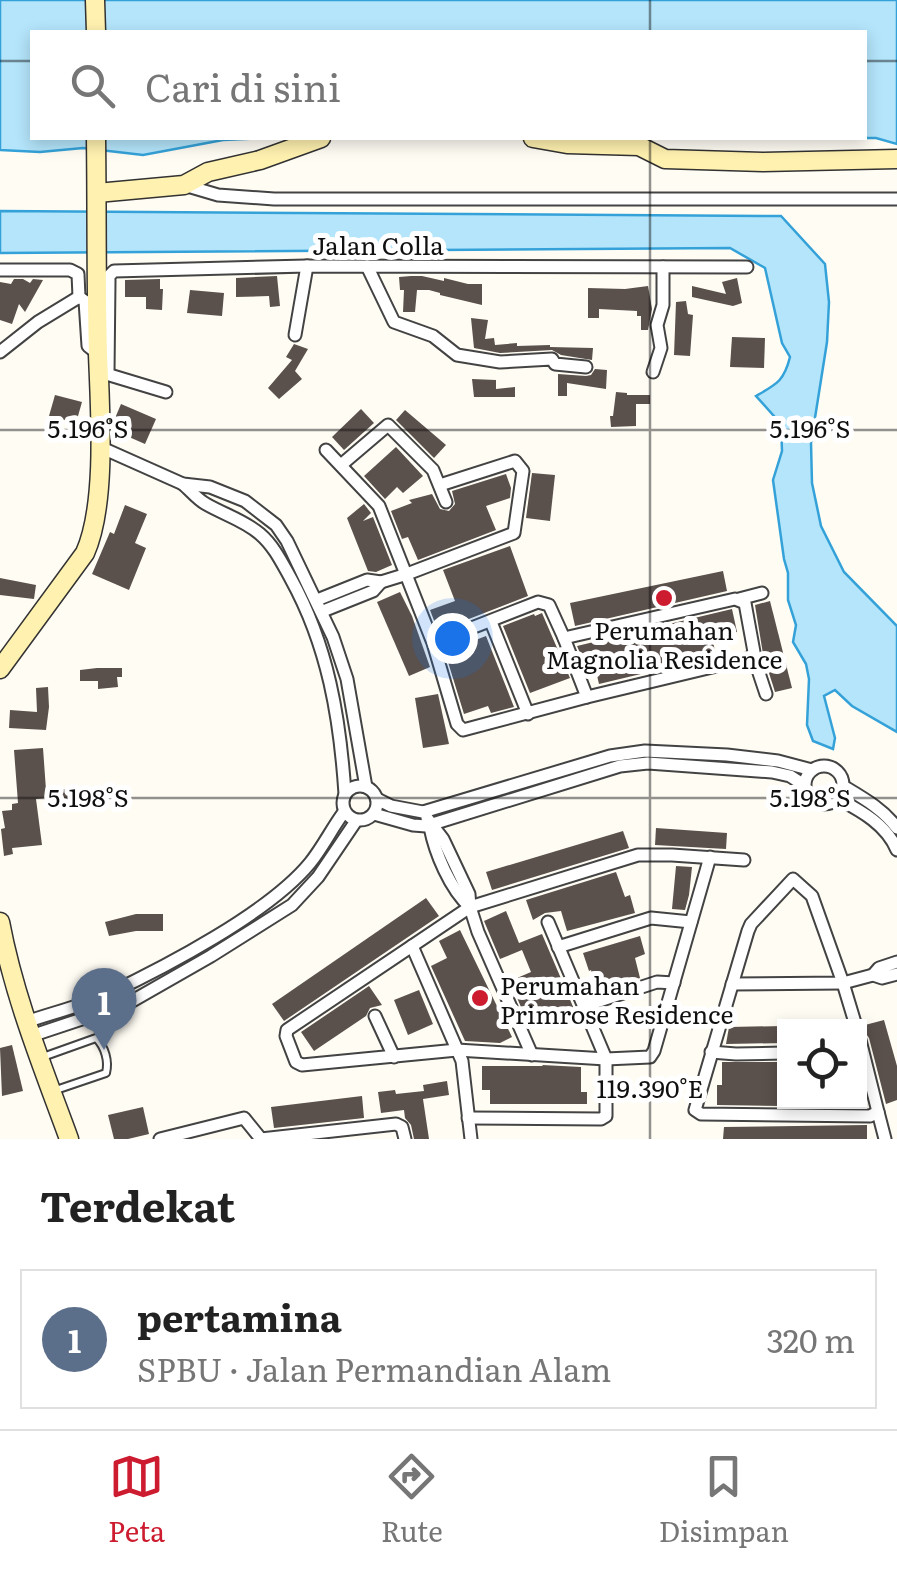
<!DOCTYPE html>
<html lang="id">
<meta charset="utf-8">
<style>
body{margin:0;font-family:Literata,serif;background:#f6f6f6;color:#222}
.controls{position:absolute;right:30px;bottom:30px;display:grid;overflow:hidden;border-radius:0px;box-shadow:0 5px 15px #0003}
.controls button{width:90px;height:90px;display:grid;place-items:center;padding:0;border:0;border-bottom:2px solid #e0e0e0;background:#fff;color:#222;font:50px sans-serif}
.you{position:absolute;left:452px;top:638px;width:35px;height:35px;margin:-25px;border:8px solid #fff;border-radius:50%;background:#1a73e8;box-shadow:0 0 0 15px #1a73e833}
.badge{display:grid;place-items:center;width:65px;height:65px;border-radius:50%;background:#cd1b30;color:#fff;font-size:32px;font-weight:700}
.pin{position:absolute;translate:-50% -82px;filter:drop-shadow(0 2px 5px #0008)}
.pin::after{content:'';position:absolute;top:52px;width:35px;height:30px;background:inherit;clip-path:polygon(0 0,100% 0,50% 100%)}
.list{margin:0;padding:0;list-style:none}
h2{display:flex;justify-content:space-between;align-items:center;height:130px;margin:0;padding:0 40px;font-size:42px}
h2 small{font-size:32px;font-weight:400;color:#767676}
.list li{display:grid;grid-template-columns:65px 1fr auto;gap:30px;align-items:center;box-sizing:border-box;height:140px;margin:0 20px 20px;padding:0 20px;border:2px solid #e0e0e0;border-radius:0px}
.list b{display:block;font-size:38px;white-space:nowrap}
.list p{margin:0;font-size:32px;white-space:nowrap;color:#767676}
.list em{font-size:32px;font-style:normal;color:#767676}
.icon{flex:none;width:55px;height:55px;fill:none;stroke:currentColor;stroke-width:2;stroke-linecap:round;stroke-linejoin:round}
.map{position:relative;flex:none;width:897px;height:1139px;overflow:hidden}
.search{position:absolute;background:#fff;box-shadow:0 5px 15px #0003;left:30px;right:30px;top:30px;height:110px;display:flex;align-items:center;gap:25px;box-sizing:border-box;padding:0 35px;border-radius:0px;color:#767676;font-size:38px}
.sheet{height:290px;background:#fff}
nav{display:flex;justify-content:space-around;align-items:center;box-sizing:border-box;height:140px;border-top:2px solid #e0e0e0;background:#fff;font-size:28px;color:#767676}
nav a{display:grid;justify-items:center;gap:5px}
nav .on{color:#cd1b30}
.map>svg:first-child{display:block}
.water{fill:#b4e5fb;stroke:#34a2d8;stroke-width:2.5}
.building{fill:#5a504c}
.lines{fill:none;stroke-linecap:round;stroke-linejoin:round}
.lane-casing{stroke:#434343;stroke-width:10}
.street-casing{stroke:#434343;stroke-width:15}
.secondary-casing{stroke:#323232;stroke-width:21}
.lane{stroke:#fff;stroke-width:6}
.street{stroke:#fff;stroke-width:11}
.secondary{stroke:#fff1af;stroke-width:18}
.ticks{fill:none;stroke:#101010;stroke-width:2.5;stroke-opacity:0.45}
.poi-dot{fill:#cd1b30;stroke:#fff;stroke-width:4}
.labels{text-anchor:middle;dominant-baseline:central;stroke-width:10;stroke-linejoin:round;paint-order:stroke}
.street-label{font-size:25px;fill:#101010;stroke:#fff}
.poi-label{font-size:25px;fill:#101010;stroke:#fff}
.ticks-label{font-size:25px;text-anchor:middle;fill:#101010;stroke:#fff;stroke-width:10;stroke-linejoin:round;paint-order:stroke}
</style>
<div class="map">
<svg width="897" height="1139" viewBox="0 0 897 1139">
<rect width="100%" height="100%" fill="#fffcf4"/>
<g class="water">
<polygon points="0,0 897,0 897,144 876,138 848,138 864,138 864,32 32,32 32,138 269,138 223,140 143,155 83,148 40,152 0,150"/>
<path d="M0,211L781,216L825,264L829,302L827,342L811,443L812,483L821,526L844,572L897,626V732L852,706L835,690L824,696L835,738L833,749L813,741L807,725L809,679L806,664L793,642L796,625L788,600V573L784,559L773,480L782,451L781,424L756,396C777,384 784,381 790,357L782,343L765,268L730,248L0,253Z"/>
</g>
<g class="building">
<polygon points="277,276 280,306 270,307 269,296 236,297 236,278"/>
<polygon points="411,276 422,276 444,281 444,278 468,284 482,284 482,305 440,295 440,293 429,290 417,290 415,312 403,312 404,290 400,290 399,277"/>
<polygon points="737,278 742,303 733,306 692,297 692,286 726,294 722,282"/>
<polygon points="14,279 23,279 30,283 33,279 43,280 25,312 19,304 12,324 0,320 0,282 11,284"/>
<polygon points="160,279 160,289 163,289 162,310 146,309 146,297 125,297 125,280"/>
<polygon points="648,286 652,309 648,330 641,330 641,316 637,316 637,311 599,309 599,318 588,318 588,288 625,289"/>
<polygon points="190,290 224,293 222,316 187,313"/>
<polygon points="686,301 688,314 693,315 690,356 674,355 676,302"/>
<polygon points="471,318 488,320 485,339 494,338 495,345 517,343 517,346 550,345 550,347 593,348 592,360 561,355 552,350 500,353 474,348"/>
<polygon points="732,337 765,338 764,368 730,367"/>
<polygon points="294,344 308,349 295,371 302,379 279,399 268,388 292,360 286,357"/>
<polygon points="595,369 607,370 606,389 567,383 567,396 558,396 558,374 586,376 591,375"/>
<polygon points="472,379 496,380 496,389 515,387 515,397 474,397"/>
<polygon points="616,392 627,393 627,395 650,395 650,404 636,404 636,426 611,427 610,416 613,416"/>
<polygon points="55,395 82,402 76,423 49,416"/>
<polygon points="121,404 156,419 145,444 113,430 113,423"/>
<polygon points="361,409 374,423 344,450 332,437"/>
<polygon points="405,410 446,445 434,458 396,420"/>
<polygon points="396,447 423,476 403,493 397,487 385,499 364,476"/>
<polygon points="532,473 555,475 550,521 526,518"/>
<polygon points="506,474 511,488 510,498 486,506 496,530 418,560 408,537 402,539 391,511 412,503 409,500 432,494 440,509 449,511 455,504 452,491"/>
<polygon points="364,504 371,513 363,521 373,517 392,565 376,572 368,571 347,518"/>
<polygon points="125,505 147,514 135,543 146,548 129,590 92,574 110,532 114,534"/>
<polygon points="510,546 528,596 438,631 430,610 455,601 443,570"/>
<polygon points="723,571 727,591 575,626 570,603"/>
<polygon points="0,578 36,585 34,599 0,595"/>
<polygon points="400,592 412,616 430,667 409,676 377,602"/>
<polygon points="770,601 792,688 775,692 763,654 755,605"/>
<polygon points="732,609 737,632 712,637 716,656 599,684 594,663 585,665 577,646"/>
<polygon points="542,613 570,678 530,693 503,626 534,614 535,616"/>
<polygon points="486,636 514,707 491,713 488,706 464,714 444,649 459,643 460,646"/>
<polygon points="97,668 122,668 122,677 117,677 118,687 98,689 98,681 80,681 80,670"/>
<polygon points="48,687 49,707 46,730 9,728 10,710 37,712 36,688"/>
<polygon points="438,694 449,744 423,748 415,698"/>
<polygon points="43,748 46,790 75,789 74,802 59,802 59,797 36,799 42,845 12,848 13,854 4,856 1,829 5,828 2,811 12,810 12,804 18,803 14,750"/>
<polygon points="656,828 727,833 726,849 655,845"/>
<polygon points="623,831 629,848 492,890 486,872"/>
<polygon points="676,866 692,867 689,895 685,910 672,909"/>
<polygon points="616,872 625,897 630,895 635,913 567,931 561,911 545,913 533,920 526,900"/>
<polygon points="426,898 439,916 284,1021 272,1004"/>
<polygon points="506,911 519,943 542,934 574,1009 551,1019 547,1010 526,1019 510,981 531,972 522,950 500,959 484,921"/>
<polygon points="136,914 163,914 163,931 136,931 109,936 105,922"/>
<polygon points="460,930 512,1037 500,1043 465,1041 431,966 447,958 439,941"/>
<polygon points="640,936 645,954 635,958 640,978 597,992 591,970 589,971 583,953"/>
<polygon points="369,986 382,1005 370,1008 366,1016 314,1051 301,1032"/>
<polygon points="419,990 433,1024 408,1035 394,1000"/>
<polygon points="884,1020 897,1066 897,1100 886,1104 869,1038 864,1031 865,1025"/>
<polygon points="784,1026 784,1043 726,1044 729,1027"/>
<polygon points="12,1045 23,1091 2,1096 0,1048"/>
<polygon points="722,1062 784,1062 784,1106 717,1105 717,1085 722,1085"/>
<polygon points="542,1065 581,1067 581,1092 587,1092 587,1104 490,1104 490,1090 482,1090 482,1066 543,1066"/>
<polygon points="447,1081 449,1095 423,1099 429,1139 414,1139 411,1125 405,1118 404,1110 381,1113 378,1092 395,1090 396,1094 424,1091 423,1085"/>
<polygon points="362,1096 364,1118 274,1128 271,1107"/>
<polygon points="143,1107 149,1134 128,1139 114,1139 108,1115"/>
<polygon points="867,1125 867,1139 723,1139 724,1127"/>
</g>
<g class="lines">
<defs>
<path id="lane" d="M40,1058L96,1038C105,1047 109,1061 106,1073L53,1091"/>
<g id="street">
<polyline points="184,185 218,195 274,199 897,199"/>
<polyline points="367,266 394,322 433,336 457,355 500,362 552,359 555,364 586,367"/>
<polyline points="0,270 70,270 78,274 79,297"/>
<polyline points="295,335 307,266"/>
<polyline points="0,352 38,322 79,297 85,301 88,346 98,354"/>
<polyline points="653,372 661,348 657,325 663,305 663,267"/>
<polyline points="103,373 166,392"/>
<polyline points="108,373 109,281 109,276 114,271 307,266 747,267"/>
<polyline points="100,447 183,484 210,487 245,501 276,525 287,541 333,637 347,679 366,787"/>
<polyline points="326,450 379,506 433,643 457,724 463,730 587,697 750,658 754,652 745,603 735,599 564,638 549,605 538,602 433,643"/>
<polyline points="341,465 388,425 433,470 446,502"/>
<path d="M183,484C191,491 198,500 206,504C225,515 244,520 260,534C274,546 282,563 291,579C328,646 340,718 345,794"/>
<polyline points="739,599 762,593"/>
<polyline points="317,600 367,580 381,582 407,574 514,533 523,471 515,461 440,485"/>
<polyline points="323,611 373,591 381,582"/>
<polyline points="491,622 528,714"/>
<polyline points="564,638 587,697"/>
<polyline points="753,655 766,694"/>
<circle cx="824" cy="785" r="19"/>
<circle cx="360" cy="803" r="17"/>
<path d="M843,786C863,798 883,809 897,828"/>
<path d="M837,798C861,811 886,824 897,850"/>
<polyline points="377,799 391,806 423,812 610,756 645,751 727,755 778,761 812,770"/>
<polyline points="374,814 413,825 426,826 620,766 648,763 772,772 790,776 804,785"/>
<polyline points="427,818 443,839 469,894 470,907 478,932 532,1055"/>
<path d="M430,827C435,853 450,889 470,907"/>
<polyline points="412,946 287,1030 286,1036 296,1062 302,1065 457,1050 606,1059 650,1057 654,1051 710,857"/>
<polyline points="558,947 651,918 691,922"/>
<polyline points="897,962 879,968 873,975 882,978 897,974"/>
<polyline points="732,984 843,983 873,975"/>
<polyline points="584,1006 657,982 674,983"/>
<polyline points="375,1016 394,1057"/>
<path d="M26,1022C52,1013 81,1006 106,995C165,967 269,913 310,863C323,847 332,828 344,812"/>
<polyline points="856,1026 843,983 812,896 793,879 751,924 748,931 695,1110 701,1114 870,1116 878,1112 860,1040"/>
<polyline points="31,1036 127,1004 211,956 292,905 318,877 356,821"/>
<polyline points="711,1052 736,1054 784,1053"/>
<polyline points="878,1112 885,1139"/>
<polyline points="468,1118 601,1119 606,1116 606,1059 548,922"/>
<polyline points="160,1139 244,1118 261,1139 396,1124 402,1127 405,1139"/>
<polyline points="471,1139 462,1061 412,946 470,907 638,855 672,855 744,860"/>
</g>
<g id="secondary">
<polyline points="95,0 96,32"/>
<polyline points="533,138 567,144 639,146 665,159 763,162 897,159"/>
<polyline points="97,193 184,185 208,172 260,160 321,138"/>
<path d="M0,669L85,553C107,504 100,409 98,354C96,282 97,210 96,138"/>
<path d="M0,922C14,997 43,1068 69,1139"/>
</g>
</defs>
<use href="#lane" class="lane-casing"/>
<use href="#street" class="street-casing"/>
<use href="#secondary" class="secondary-casing"/>
<use href="#lane" class="lane"/>
<use href="#street" class="street"/>
<use href="#secondary" class="secondary"/>
</g>
<path class="ticks" d="M650,0V32M0,61H32M864,61H897M650,138V1139M0,430H897M0,798H897"/>
<g class="poi-dot">
<circle cx="664" cy="598" r="10"/>
<circle cx="480" cy="998" r="10"/>
</g>
<g class="labels">
<g class="street-label">
<text x="378" y="244">Jalan Colla</text>
</g>
<g class="poi-label">
<text x="664" y="629">Perumahan<tspan x="664" dy="29">Magnolia Residence</tspan></text>
<text x="500" y="984" text-anchor="start">Perumahan<tspan x="500" dy="29">Primrose Residence</tspan></text>
</g>
</g>
<g class="ticks-label">
<text x="88" y="438">5.196°S</text>
<text x="810" y="438">5.196°S</text>
<text x="88" y="807">5.198°S</text>
<text x="810" y="807">5.198°S</text>
<text x="650" y="1098">119.390°E</text>
</g>
</svg>
<div class="controls">
<button><svg class="icon" aria-label="locate" viewBox="0 0 24 24"><circle cx="12" cy="12" r="6"/><path d="M12 2v4M12 18v4M2 12h4M18 12h4"/></svg></button>
</div>
<div class="you"></div>
<div class="pin badge" style="left:104px;top:1050px;background:#5c6f8a">1</div>
<div class="search"><svg class="icon" aria-label="search" viewBox="0 0 24 24"><circle cx="10" cy="10" r="6"/><path d="M15 15l6 6"/></svg>Cari di sini</div>
</div>
<section class="sheet">
<h2>Terdekat<small></small></h2>
<ul class="list">
<li><span class="badge" style="background:#5c6f8a">1</span><div><b>pertamina</b><p>SPBU · Jalan Permandian Alam</p></div><em>320 m</em></li>
</ul>
</section>
<nav>
<a class="on"><svg class="icon" aria-label="map" viewBox="0 0 24 24"><path d="M3 6l6-2 6 2 6-2v14l-6 2-6-2-6 2zM9 4v14M15 6v14"/></svg>Peta</a>
<a><svg class="icon" aria-label="directions" viewBox="0 0 24 24"><path d="M12 3l9 9-9 9-9-9zM9 14v-3h6M13 9l2 2-2 2"/></svg>Rute</a>
<a><svg class="icon" aria-label="saved" viewBox="0 0 24 24"><path d="M7 4h10v16l-5-4-5 4z"/></svg>Disimpan</a>
</nav>
